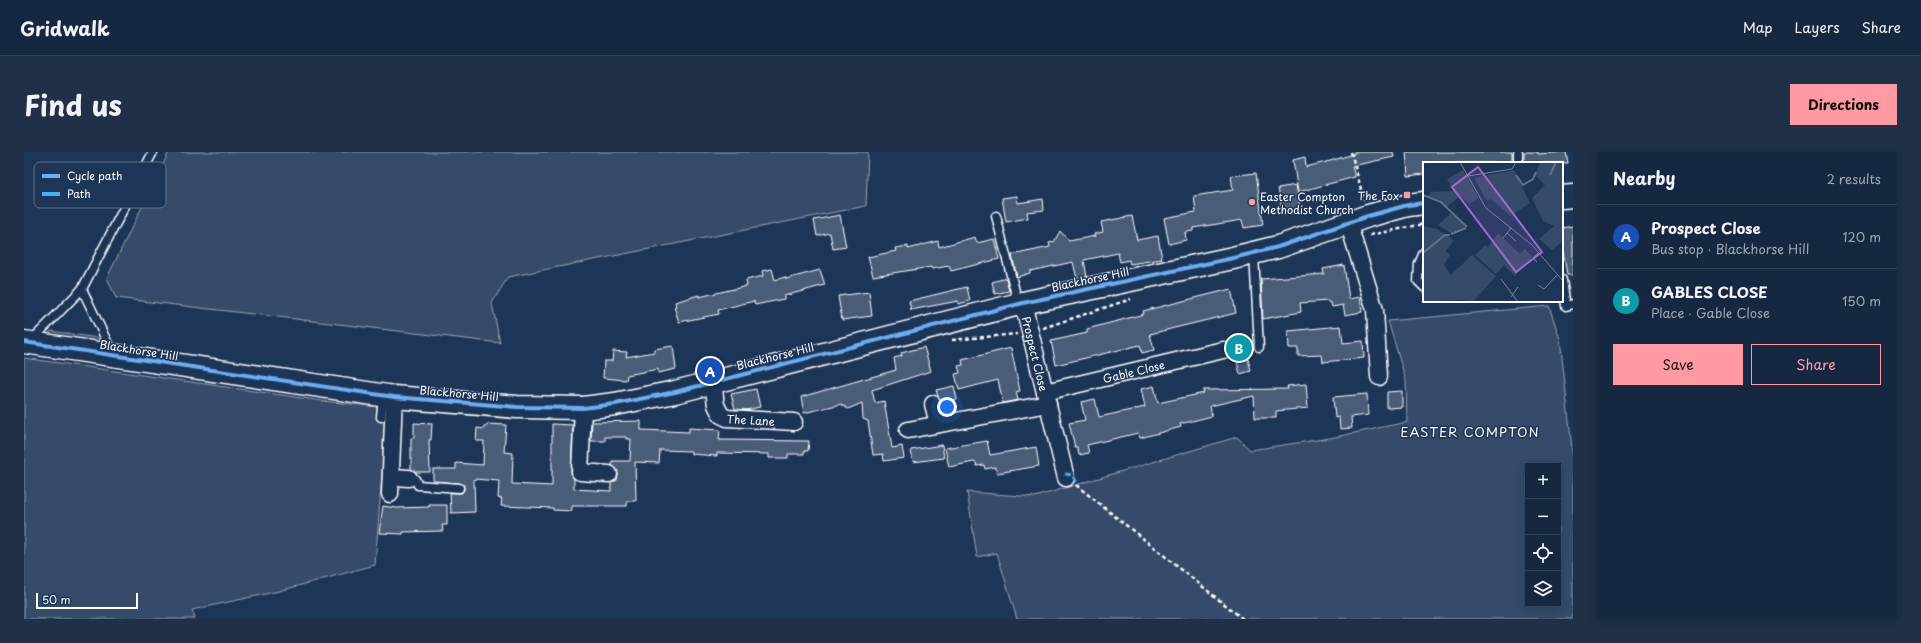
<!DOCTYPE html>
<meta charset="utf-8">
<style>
body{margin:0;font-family:"Playpen Sans",sans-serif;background:#1f3048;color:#f1f3f6}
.controls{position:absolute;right:12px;bottom:12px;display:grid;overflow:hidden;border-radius:0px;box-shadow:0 2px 10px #0003}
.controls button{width:36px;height:36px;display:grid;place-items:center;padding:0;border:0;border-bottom:1px solid #35445a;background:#162841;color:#f1f3f6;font:20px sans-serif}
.scale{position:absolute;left:12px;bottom:10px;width:102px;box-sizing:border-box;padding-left:4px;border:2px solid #fff;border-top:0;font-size:11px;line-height:14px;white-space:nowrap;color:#fff;-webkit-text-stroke:3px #1d3557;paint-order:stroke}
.you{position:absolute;left:923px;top:255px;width:14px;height:14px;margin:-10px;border:3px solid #fff;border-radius:50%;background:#1a73e8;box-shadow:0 0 0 6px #1a73e833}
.badge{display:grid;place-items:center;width:26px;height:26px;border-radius:50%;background:#ff9aa2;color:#fff;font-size:13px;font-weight:700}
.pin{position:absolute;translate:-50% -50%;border:2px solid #fff;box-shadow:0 1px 4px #0006}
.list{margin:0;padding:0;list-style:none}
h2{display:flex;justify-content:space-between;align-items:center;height:52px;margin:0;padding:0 16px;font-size:17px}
h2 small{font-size:13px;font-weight:400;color:#9ea6b1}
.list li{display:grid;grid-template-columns:26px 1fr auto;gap:12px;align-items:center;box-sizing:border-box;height:64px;padding:0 16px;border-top:1px solid #35445a}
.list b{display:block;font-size:15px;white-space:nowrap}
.list p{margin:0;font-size:13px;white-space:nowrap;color:#9ea6b1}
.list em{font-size:13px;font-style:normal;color:#9ea6b1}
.actions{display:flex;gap:8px;padding:12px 16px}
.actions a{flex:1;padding:9px 0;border:1px solid #ff9aa2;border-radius:0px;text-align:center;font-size:14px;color:#ff9aa2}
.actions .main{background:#ff9aa2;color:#111}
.icon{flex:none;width:22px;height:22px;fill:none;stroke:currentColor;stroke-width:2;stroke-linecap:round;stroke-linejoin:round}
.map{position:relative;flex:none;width:1549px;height:467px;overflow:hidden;border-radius:0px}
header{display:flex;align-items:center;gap:24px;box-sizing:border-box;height:56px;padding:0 20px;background:#162841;border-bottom:1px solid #35445a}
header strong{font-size:19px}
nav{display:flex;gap:22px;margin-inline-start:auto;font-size:14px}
.intro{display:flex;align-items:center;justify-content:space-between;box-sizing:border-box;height:96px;padding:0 24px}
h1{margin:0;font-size:28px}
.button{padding:10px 18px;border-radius:0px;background:#ff9aa2;color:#111;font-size:14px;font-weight:700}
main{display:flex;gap:24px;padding:0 24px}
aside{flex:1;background:#162841;border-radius:0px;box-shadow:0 2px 10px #0003}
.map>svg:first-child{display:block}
.green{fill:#364b69;stroke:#9aa5b4;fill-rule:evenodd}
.building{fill:#4a5d79;stroke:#fff}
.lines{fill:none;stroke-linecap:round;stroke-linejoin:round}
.lane-casing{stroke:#fff;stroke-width:11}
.street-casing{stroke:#fff;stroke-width:19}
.secondary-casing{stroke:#fff;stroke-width:25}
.path{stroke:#fff;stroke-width:2.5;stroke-dasharray:4 3;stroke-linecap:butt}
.lane{stroke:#1d3557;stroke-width:8}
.street{stroke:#1d3557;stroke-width:16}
.secondary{stroke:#1d3557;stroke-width:22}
.quiet{stroke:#49aef6;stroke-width:3;stroke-dasharray:6 3;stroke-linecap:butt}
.cycleway-casing{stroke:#1d3557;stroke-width:6}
.cycleway{stroke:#6dadf4;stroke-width:4}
.poi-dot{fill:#ff9aa2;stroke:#1d3557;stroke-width:1.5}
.labels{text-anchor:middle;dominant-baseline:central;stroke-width:3;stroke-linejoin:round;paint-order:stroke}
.poi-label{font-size:11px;fill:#fff;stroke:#1d3557;text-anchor:end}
.street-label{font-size:11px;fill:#fff;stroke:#1d3557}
.quarter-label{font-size:13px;letter-spacing:1px;fill:#fff;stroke:#1d3557}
.inset-river{fill:none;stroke:#617289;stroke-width:2}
.inset-road{fill:none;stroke:#77869a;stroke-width:1}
.view{fill:#a36bd2;fill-opacity:0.15;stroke:#a36bd2;stroke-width:2}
.inset-edge{fill:none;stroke:#fff;stroke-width:2}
.key{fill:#1d3557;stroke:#617289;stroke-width:1}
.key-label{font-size:11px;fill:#fff}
</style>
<header>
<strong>Gridwalk</strong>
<nav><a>Map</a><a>Layers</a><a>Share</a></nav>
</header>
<div class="intro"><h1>Find us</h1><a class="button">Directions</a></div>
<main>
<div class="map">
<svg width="1549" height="467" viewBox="0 0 1549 467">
<rect width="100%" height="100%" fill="#1d3557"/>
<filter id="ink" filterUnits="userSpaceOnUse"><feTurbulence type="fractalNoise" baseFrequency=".025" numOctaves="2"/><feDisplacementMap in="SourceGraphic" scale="8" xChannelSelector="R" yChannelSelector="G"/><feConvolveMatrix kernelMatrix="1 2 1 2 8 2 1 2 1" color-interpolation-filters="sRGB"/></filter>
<g filter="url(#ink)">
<g class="green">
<polygon points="145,0 844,0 842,54 484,125 468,151 476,191 92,146 83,126"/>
<path d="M1525,154L1536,187L1549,306V467H993L973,401L953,405L943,340L1011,345L1213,285L1226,298L1306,286L1383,270L1382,229L1364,169ZM1504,314H1534V452H1504Z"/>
<polygon points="27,179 74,186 78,196 19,187"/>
<polygon points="0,206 299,249 363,256 351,413 255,439 168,458 171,467 0,467"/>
</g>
<g class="building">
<polygon points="1330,0 1369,0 1370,5 1328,14 1331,25 1274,40 1269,8 1281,5 1282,15 1306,9 1330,2"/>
<polygon points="1382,0 1488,0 1488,11 1400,11 1400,22 1384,24"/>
<polygon points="1500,0 1514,0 1514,2 1542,0 1544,11 1500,11"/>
<polygon points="1232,21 1239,73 1220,76 1218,68 1169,76 1169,79 1161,80 1162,88 1145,92 1140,66 1172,60 1170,44 1209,38 1207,24"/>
<polygon points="1272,33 1277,60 1259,63 1254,36"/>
<polygon points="993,44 994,51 1019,47 1020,58 1003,60 1004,66 982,70 978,46"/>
<polygon points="816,63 822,95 809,97 806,81 793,84 790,68"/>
<polygon points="1108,64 1113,88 1134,84 1138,107 1106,112 1105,108 1096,110 1094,101 1060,108 1063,125 1053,127 1049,110 1006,119 1006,121 993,125 988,103 1026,95 1025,91 1030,90 1036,79 1045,89 1071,84 1070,82 1079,80 1077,70"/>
<polygon points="1549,74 1549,123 1543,123 1538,93 1538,76"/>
<polygon points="951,85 953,91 970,87 975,107 927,119 925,114 908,117 907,115 849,124 844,105 872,99 871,96 884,94 884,97 914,89 915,95"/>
<polygon points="1320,113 1325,147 1336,145 1338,160 1321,163 1319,153 1308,155 1307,151 1305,151 1304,149 1276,151 1277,160 1239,167 1237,127 1300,122 1299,117"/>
<polygon points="748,117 751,128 761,125 762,127 796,118 801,133 760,144 760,147 731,153 730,149 694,158 695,162 655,170 650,155 652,154 651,150 675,143 675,145 723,134 722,128 739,124 738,119"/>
<polygon points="982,126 985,139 971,142 968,130"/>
<polygon points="943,135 946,149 934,152 934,149 887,158 885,149"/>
<polygon points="1207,137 1212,161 1126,182 1130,198 1118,201 1116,193 1032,213 1027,189 1063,181 1063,177 1120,162 1119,159"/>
<polygon points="845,140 848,164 818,168 814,144"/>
<polygon points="1317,174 1319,191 1339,189 1340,206 1299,210 1298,203 1274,204 1274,196 1265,196 1264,179"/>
<polygon points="649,194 652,217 634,221 634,217 603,223 602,228 579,226 580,209 588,209 589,199 603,200 602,205 630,200 630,197"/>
<polygon points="900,195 907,219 848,238 851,251 860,249 868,296 878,294 880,306 860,309 859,302 849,303 844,269 839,267 838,251 824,257 817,252 780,261 777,245 872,218 870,206 878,204 877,201"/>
<polygon points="987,196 996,239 992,240 994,248 979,251 974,228 935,238 931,222 936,221 934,214 939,213 938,208"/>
<polygon points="1222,199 1227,219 1216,222 1211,202"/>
<polygon points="1282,232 1284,256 1252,259 1252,266 1231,266 1230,244 1186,254 1188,264 1156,272 1157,275 1116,286 1114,281 1063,293 1065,301 1055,303 1053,295 1051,295 1045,271 1061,268 1057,250 1071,247 1075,265 1121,255 1117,237 1130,234 1134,251 1180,241 1179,238 1264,237 1263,234"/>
<polygon points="930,234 933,247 918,250 914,244 912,238"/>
<polygon points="732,237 736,255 722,258 711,257 707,242"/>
<polygon points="1378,239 1378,255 1363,256 1363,240"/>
<polygon points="1343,242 1344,263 1327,265 1328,276 1316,277 1315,265 1311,266 1309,245"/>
<polygon points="617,269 617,278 665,280 665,276 696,278 695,288 785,289 784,299 780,299 780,302 764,302 764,306 745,306 745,302 693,301 693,304 667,302 667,299 636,298 635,311 611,310 612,349 603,349 603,354 548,354 548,359 529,358 529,356 477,354 478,347 474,346 475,329 450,327 451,360 427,361 426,341 438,341 440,337 440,333 435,331 409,329 409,317 432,317 432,311 459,313 460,289 452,289 453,276 460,277 460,274 463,274 463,272 482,273 480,300 489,301 488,332 528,334 528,272 549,273 547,320 550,327 550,337 587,339 587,331 593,328 594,322 593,318 588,313 588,309 606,309 607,287 602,287 602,285 581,285 581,289 567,289 568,270"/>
<polygon points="390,271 408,272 407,288 405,288 406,320 392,320 387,317 387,286 390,286"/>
<polygon points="963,289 966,303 1012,295 1015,314 973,321 971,315 961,317 960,313 953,314 952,311 950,310 925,315 921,296"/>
<polygon points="918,293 920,306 889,310 887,298"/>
<polygon points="405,353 423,353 423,373 418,373 419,379 379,380 379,382 355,381 359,354 372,356 405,355"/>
</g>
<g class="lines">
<defs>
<g id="lane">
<polyline points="1494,0 1494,11"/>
<polyline points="972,64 994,151"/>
<polyline points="1400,100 1395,112 1394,129 1400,135"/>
<polyline points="1230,102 1235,195"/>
<polyline points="1538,128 1542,154 1549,152"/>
<polyline points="58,137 88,200"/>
<polyline points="7,189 58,137 129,0"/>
<polyline points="357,265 359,244"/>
<polyline points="385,326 391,327 394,333 435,336"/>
</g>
<g id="street">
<polyline points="1324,70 1351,158 1355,225"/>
<path id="s1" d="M999,151L1042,326"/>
<path id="s2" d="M689,229L692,253L697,263L703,266L770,270"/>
<path id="s3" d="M1021,240L1199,198"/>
<polyline points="909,252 914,272"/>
<polyline points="559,256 556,320 585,322"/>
<polyline points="884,278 1024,252"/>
<polyline points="367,325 385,326"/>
<polyline points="366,342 370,245"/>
</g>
<g id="secondary">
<polyline points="1538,45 1549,44"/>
<polyline points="0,190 370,245 493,255 559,256 591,252 651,240 999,151 1209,106 1254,95 1344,64 1384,53 1400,51"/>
</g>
</defs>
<use href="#lane" class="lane-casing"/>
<use href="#street" class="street-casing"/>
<use href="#secondary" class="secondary-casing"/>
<g class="path">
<polyline points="1327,0 1340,48"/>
<polyline points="1346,83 1400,72"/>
<polyline points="1019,176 1107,147"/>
<polyline points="928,188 993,182"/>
<polyline points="1052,333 1219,467"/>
</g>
<use href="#lane" class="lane"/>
<use href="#street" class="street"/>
<use href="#secondary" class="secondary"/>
<polyline class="quiet" points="1041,322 1048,323 1054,332"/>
<defs>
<polyline id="cycleway" points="0,190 370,245 493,255 559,256 591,252 651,240 999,151 1209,106 1254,95 1344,64 1384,53 1400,51"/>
</defs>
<use href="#cycleway" class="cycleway-casing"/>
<use href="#cycleway" class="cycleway"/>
</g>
</g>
<g class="poi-dot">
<rect x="1379" y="39" width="8" height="8" rx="2"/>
<circle cx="1228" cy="50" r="4"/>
</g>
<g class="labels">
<g class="poi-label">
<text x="1375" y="43">The Fox</text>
<text x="1236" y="44" text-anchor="start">Easter Compton<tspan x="1236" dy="13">Methodist Church</tspan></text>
</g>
<g class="street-label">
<text transform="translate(1066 127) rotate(-12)">Blackhorse Hill</text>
<text transform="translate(115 198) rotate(9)">Blackhorse Hill</text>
<text stroke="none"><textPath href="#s1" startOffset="52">Prospect Close</textPath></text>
<text transform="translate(751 204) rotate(-14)">Blackhorse Hill</text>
<text stroke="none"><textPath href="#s3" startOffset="91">Gable Close</textPath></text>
<text transform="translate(435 241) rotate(5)">Blackhorse Hill</text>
<text stroke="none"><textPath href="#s2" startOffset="66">The Lane</textPath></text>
</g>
<g class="quarter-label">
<text x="1446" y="279">EASTER COMPTON</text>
</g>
</g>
<g transform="translate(1399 10)">
<rect width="140" height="140" fill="#1d3557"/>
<path d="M117,0H140V79L129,88L116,77L131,64L120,59L109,36L122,23L112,13ZM40,8L56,36L47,42L37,34L24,45L5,34L8,30L30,29L24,17ZM91,8L107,41L87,54L68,37L64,39L51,16ZM28,51L38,60L43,65L28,71L15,63ZM0,64L14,67L31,78L23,89L27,93L21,103L28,113L49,93L73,114L50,140L39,138L0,140ZM75,71L97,92L102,87L109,95L92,114L81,103L73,112L52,93L62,83L65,85Z" fill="#364b69"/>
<path class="inset-river" d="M93,13L100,23L110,17L113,10M127,13L133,0M0,33L18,40L44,65M28,72L43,66M0,91L22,73H27"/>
<path class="inset-road" d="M37,0L63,46L109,83L140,119M45,14L89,7L93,0M84,71L93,79M80,76L88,66M114,100L110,96L115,91M78,117L95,140M115,123L121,127L134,113M88,135L95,125"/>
<path class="view" d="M55,5L119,90L93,110L29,25Z"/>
<rect width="140" height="140" class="inset-edge"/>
</g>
<rect x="10" y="10" width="132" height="46" rx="6" class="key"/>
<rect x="18" y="22" width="18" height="4" fill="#6dadf4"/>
<rect x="18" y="40" width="18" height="4" fill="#49aef6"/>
<g class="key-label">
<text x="43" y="28">Cycle path</text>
<text x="43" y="46">Path</text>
</g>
</svg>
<div class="controls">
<button>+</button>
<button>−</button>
<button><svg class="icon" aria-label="locate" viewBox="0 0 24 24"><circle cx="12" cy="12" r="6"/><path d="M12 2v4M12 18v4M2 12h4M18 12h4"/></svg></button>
<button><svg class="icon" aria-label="layers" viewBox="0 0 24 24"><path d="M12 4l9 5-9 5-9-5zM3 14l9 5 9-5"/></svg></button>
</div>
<div class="scale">50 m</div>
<div class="you"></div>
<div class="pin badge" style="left:686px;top:219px;background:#1a4fb4">A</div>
<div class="pin badge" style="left:1215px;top:196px;background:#0f9aa8">B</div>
</div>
<aside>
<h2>Nearby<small>2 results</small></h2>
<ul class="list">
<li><span class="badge" style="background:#1a4fb4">A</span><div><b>Prospect Close</b><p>Bus stop · Blackhorse Hill</p></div><em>120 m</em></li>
<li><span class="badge" style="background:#0f9aa8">B</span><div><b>GABLES CLOSE</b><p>Place · Gable Close</p></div><em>150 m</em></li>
</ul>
<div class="actions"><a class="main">Save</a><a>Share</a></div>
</aside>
</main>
